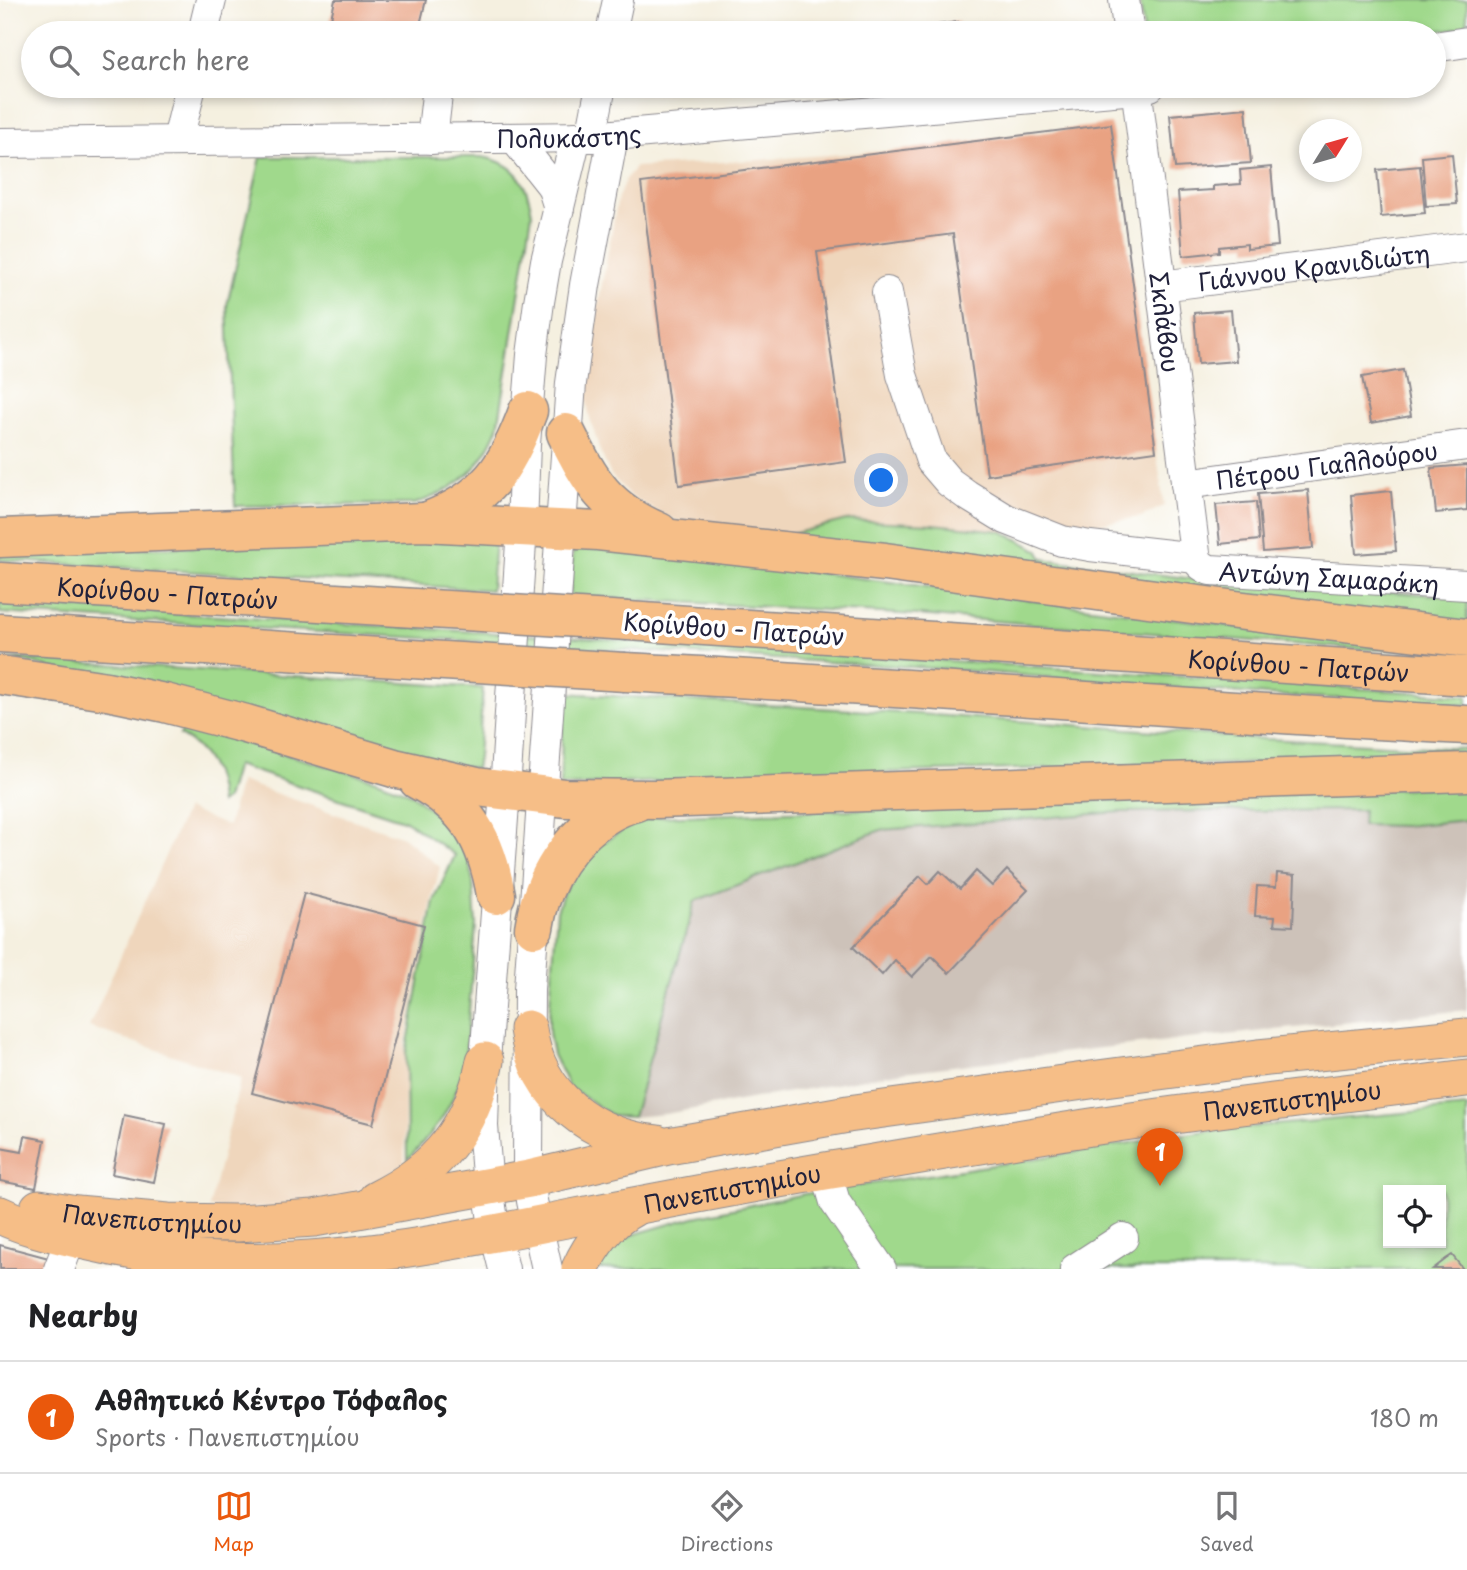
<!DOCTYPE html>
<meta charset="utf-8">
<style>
body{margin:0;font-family:"Playpen Sans",sans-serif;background:#f2f2f2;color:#202124}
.controls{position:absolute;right:21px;bottom:21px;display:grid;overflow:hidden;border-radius:0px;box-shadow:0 4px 10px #0003}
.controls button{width:63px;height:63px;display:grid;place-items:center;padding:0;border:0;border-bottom:2px solid #e0e0e0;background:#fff;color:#202124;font:35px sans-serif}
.compass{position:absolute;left:1299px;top:119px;width:63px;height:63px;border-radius:50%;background:#fff;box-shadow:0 4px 10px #0003;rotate:53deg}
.you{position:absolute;left:882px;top:481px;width:24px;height:24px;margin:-18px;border:5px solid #fff;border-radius:50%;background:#1a73e8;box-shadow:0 0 0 10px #1a73e833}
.badge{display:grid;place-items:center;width:46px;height:46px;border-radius:50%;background:#ea580c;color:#fff;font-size:23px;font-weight:700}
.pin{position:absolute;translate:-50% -58px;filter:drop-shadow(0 2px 4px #0008)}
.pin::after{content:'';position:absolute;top:37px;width:24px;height:21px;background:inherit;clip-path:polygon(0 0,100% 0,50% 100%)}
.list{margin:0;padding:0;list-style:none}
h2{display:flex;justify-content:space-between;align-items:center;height:91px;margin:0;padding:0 28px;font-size:30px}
h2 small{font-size:23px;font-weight:400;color:#757577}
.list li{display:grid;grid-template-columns:46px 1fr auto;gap:21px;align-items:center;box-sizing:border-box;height:112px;padding:0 28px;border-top:2px solid #e0e0e0}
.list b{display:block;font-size:26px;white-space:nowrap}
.list p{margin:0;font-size:23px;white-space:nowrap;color:#757577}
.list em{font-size:23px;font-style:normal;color:#757577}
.icon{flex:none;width:38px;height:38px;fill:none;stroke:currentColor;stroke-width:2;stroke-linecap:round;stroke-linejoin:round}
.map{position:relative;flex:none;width:1467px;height:1269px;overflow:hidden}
.search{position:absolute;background:#fff;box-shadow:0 4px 10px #0003;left:21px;right:21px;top:21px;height:77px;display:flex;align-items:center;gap:18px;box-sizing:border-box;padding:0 24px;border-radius:38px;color:#757577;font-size:26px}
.sheet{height:203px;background:#fff}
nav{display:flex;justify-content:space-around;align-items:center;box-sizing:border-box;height:98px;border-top:2px solid #e0e0e0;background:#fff;font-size:19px;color:#757577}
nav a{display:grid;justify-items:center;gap:4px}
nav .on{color:#ea580c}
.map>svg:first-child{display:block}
.built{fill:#efd6bc}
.industrial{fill:#cdc2b9}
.green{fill:#a0d98c;stroke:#617e64;stroke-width:2;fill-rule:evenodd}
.building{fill:#e9a282}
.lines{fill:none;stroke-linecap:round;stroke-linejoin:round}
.minor-casing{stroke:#8c898e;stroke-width:32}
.major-casing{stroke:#8c898e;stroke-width:39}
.highway-casing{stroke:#8c898e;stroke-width:41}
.minor{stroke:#fff;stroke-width:30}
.major{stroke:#f6be87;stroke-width:37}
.highway{stroke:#f6be87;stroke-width:38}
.highway-bridge-casing{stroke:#8c898e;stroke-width:41;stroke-linecap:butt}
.highway-bridge{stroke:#f6be87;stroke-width:38}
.labels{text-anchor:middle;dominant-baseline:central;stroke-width:7;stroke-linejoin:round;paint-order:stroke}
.street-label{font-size:24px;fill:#22223b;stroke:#fff}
</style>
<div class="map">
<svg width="1467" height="1269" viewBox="0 0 1467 1269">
<rect width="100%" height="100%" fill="#fff"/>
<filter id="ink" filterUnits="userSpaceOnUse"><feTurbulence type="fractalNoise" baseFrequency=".0143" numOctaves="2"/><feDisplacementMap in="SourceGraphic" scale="14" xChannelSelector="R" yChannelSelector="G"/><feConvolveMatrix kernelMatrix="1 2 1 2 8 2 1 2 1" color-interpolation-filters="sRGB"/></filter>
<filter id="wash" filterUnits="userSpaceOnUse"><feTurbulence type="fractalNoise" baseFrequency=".00686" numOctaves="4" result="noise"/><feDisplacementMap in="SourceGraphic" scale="28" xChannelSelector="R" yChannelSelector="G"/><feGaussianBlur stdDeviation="1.57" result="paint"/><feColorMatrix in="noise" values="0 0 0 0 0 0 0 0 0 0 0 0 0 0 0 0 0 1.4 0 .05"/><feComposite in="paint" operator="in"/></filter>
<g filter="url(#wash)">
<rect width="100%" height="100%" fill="#f5f0e0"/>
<g class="built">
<polygon points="1111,124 1164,506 1141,517 1103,523 1001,531 933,524 781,537 679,521 664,515 629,495 611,475 600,451 589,415 586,394 587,380 595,322 618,198 626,178 636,167 759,160 911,149"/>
<polygon points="240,781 403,837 440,867 432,899 405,1044 404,1163 370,1187 297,1209 209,1208 241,1078 89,1027 186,809 228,826"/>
</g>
<polygon class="industrial" points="1364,810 1363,825 1404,826 1467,820 1467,1010 1101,1048 904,1072 665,1114 633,1117 695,901 880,830 1123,812"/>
<g class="green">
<polygon points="1140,0 1467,0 1467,27 1419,33 1144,33"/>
<path d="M261,157H481C515,162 527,181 532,214L498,428C481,470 456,490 414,504L235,506L227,305Z"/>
<polygon points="846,520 933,524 1001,531 1038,550 1043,559 1193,579 1467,597 1467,627 781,537"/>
<polygon points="479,539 495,541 491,590 0,560 0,552"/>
<polygon points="574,541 1416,650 1358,649 917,615 570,596"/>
<polygon points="0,603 878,656 1467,696 1467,705 1267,695 946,669 0,613"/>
<polygon points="9,658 483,688 478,757 476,769"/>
<polygon points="564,693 919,714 1266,739 1467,749 1467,758 813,774 560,786"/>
<path d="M183,728L199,730L377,780L412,794L455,831L469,861L473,882L476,925L465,1060C457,1103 437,1129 407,1160L406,1053L434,901L455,855L406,821L236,765L226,799L220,803C219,774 206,749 180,735Z"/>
<polygon points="1467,786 1467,820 1404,826 1362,825 1363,810 1122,812 881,830 695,901 633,1117 613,1116 569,1087 553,1055 549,1033 549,1016 557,911 563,893 581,862 593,849 634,823 655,817"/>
<path d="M1467,1107V1269H590L617,1242L635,1234L694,1217L804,1194L1013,1162L1198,1132ZM1388,1190H1441V1243H1388Z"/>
</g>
<g id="blocks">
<g class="building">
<polygon points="335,0 426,0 418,33 348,33 349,28 330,23"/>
<polygon points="958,22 960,33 924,33 923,27"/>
<polygon points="1246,108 1251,163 1175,168 1170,115"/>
<polygon points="1111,124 1156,451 987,475 953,234 817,252 846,462 679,485 641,183"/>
<polygon points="1452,154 1457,204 1426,206 1422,157"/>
<polygon points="1420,166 1425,213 1381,217 1377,170"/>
<polygon points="1271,167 1278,246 1247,249 1247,244 1219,247 1219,252 1183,256 1178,192 1213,190 1213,186 1241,184 1240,170"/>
<polygon points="1231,310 1236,361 1198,364 1194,313"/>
<polygon points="1403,370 1411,416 1371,423 1362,377"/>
<polygon points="1467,465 1467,510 1436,513 1431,468"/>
<polygon points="1308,490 1313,548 1263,552 1258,494"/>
<polygon points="1391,491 1396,551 1356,554 1351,495"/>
<polygon points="1256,502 1259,540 1220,544 1216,505"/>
<polygon points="1007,870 1028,890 949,973 932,956 912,977 895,960 882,975 853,947 920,876 928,884 940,871 960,889 976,871 992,886"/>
<polygon points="1277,873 1295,875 1293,926 1274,925 1275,917 1255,916 1257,886 1276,887"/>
<polygon points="304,893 424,925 373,1124 252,1093"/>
<polygon points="124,1115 166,1124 154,1182 112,1174"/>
<polygon points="25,1136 45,1140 36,1188 0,1181 0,1148 22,1152"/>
<polygon points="0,1245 56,1260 52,1269 0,1269"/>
<polygon points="1452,1255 1463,1269 1433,1269 1446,1259"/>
</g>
</g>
</g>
<g filter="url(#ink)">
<use href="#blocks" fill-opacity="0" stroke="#8c898e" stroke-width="2"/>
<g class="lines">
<defs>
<g id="minor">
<polyline points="1124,0 1129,33"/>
<polyline points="203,33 211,0"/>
<polyline points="611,33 618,0"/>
<polyline points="1434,47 1467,42"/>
<path id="s1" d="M1136,86L1195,553C1197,563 1201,566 1210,570L1467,585"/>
<polyline points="591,137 601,86"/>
<polyline points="514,138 552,186 559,208"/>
<polyline points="432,139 438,86"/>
<polyline points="178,140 191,86"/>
<path id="s2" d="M0,143L591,137L1136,89L1150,86"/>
<path id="s3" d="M1161,286L1467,247"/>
<polyline points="887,292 902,375 931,461 949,482 967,495 1006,519 1062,541 1090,546 1196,558"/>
<path id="s4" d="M1186,484L1467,445"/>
<polyline points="826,1171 835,1202 881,1269"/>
<polyline points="59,1269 71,1238"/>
<polyline points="504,1269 495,1233 488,1187 483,1126 485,1061 505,791 522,527 525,444 532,355 539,302 546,261 576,137"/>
<polyline points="547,1269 532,1201 528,1163 529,989 571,383 585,285 613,136"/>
<polyline points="1075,1269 1123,1238"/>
</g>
<g id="major">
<path d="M528,1029C537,1097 592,1137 657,1144"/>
<path d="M376,1200C437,1170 472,1128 485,1061"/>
<path id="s5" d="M39,1208L77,1214L168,1222L238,1223L314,1218L529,1179L668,1146L848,1114L1098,1079L1258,1058L1467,1037"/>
<path id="s6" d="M0,1215C27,1228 56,1234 85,1241C128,1251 175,1259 218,1261C335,1265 453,1242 566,1219C654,1202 743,1185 831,1170C922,1155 1013,1139 1104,1125C1225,1107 1346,1093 1467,1078"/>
<path d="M580,1269C591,1245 609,1220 633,1208"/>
</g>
<g id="highway">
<path d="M566,433C591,483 606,509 659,532"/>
<path d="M428,521C487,499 507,468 528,411"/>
<polyline points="0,538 423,522 598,531 885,562 1236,610 1467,638"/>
<path id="s7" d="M0,582L431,609"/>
<path id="s8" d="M628,621L1467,676"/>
<polyline points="0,633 428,660"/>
<path d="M625,672C906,686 1186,710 1467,725"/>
<polyline points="0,675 107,691 165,703 246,724 394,768 477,787 565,798 656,799 1467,772"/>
<path d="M418,780C468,806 487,841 496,895"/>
<path d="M534,928C536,915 539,903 544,891C560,851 594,813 636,802"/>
</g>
</defs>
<use href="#minor" class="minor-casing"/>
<use href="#major" class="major-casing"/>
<use href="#highway" class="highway-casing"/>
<use href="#minor" class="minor"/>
<use href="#major" class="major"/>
<use href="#highway" class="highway"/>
<defs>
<g id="highway-bridge">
<polyline points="431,609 628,621"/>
<polyline points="428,660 625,672"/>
</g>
</defs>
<use href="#highway-bridge" class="highway-bridge-casing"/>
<use href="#highway-bridge" class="highway-bridge"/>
</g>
</g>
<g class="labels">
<g class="street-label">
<text stroke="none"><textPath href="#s2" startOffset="569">Πολυκάστης</textPath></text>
<text stroke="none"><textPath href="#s3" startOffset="154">Γιάννου Κρανιδιώτη</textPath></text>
<text stroke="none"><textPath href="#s1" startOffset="238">Σκλάβου</textPath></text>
<text stroke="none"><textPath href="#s4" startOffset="142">Πέτρου Γιαλλούρου</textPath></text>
<text stroke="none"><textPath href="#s1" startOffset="614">Αντώνη Σαμαράκη</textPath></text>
<text stroke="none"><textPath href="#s7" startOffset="168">Κορίνθου - Πατρών</textPath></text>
<text transform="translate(734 628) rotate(4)">Κορίνθου - Πατρών</text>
<text stroke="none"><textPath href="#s8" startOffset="672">Κορίνθου - Πατρών</textPath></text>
<text stroke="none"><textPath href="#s6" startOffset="1311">Πανεπιστημίου</textPath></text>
<text stroke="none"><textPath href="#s6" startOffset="744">Πανεπιστημίου</textPath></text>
<text stroke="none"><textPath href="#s5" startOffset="114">Πανεπιστημίου</textPath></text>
</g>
</g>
</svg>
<div class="controls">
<button><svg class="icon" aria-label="locate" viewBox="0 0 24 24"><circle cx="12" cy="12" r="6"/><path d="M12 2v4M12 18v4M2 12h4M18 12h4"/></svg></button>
</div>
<svg class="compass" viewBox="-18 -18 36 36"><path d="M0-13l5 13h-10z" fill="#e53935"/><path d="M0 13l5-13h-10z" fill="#757577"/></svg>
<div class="you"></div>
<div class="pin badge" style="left:1160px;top:1186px">1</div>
<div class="search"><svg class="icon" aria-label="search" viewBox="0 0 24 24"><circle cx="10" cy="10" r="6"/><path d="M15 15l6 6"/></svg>Search here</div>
</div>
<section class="sheet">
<h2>Nearby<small></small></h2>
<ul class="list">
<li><span class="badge">1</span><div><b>Αθλητικό Κέντρο Τόφαλος</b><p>Sports · Πανεπιστημίου</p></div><em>180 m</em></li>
</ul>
</section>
<nav>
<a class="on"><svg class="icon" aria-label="map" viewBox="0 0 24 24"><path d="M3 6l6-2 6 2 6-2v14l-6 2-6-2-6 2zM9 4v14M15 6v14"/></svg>Map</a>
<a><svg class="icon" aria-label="directions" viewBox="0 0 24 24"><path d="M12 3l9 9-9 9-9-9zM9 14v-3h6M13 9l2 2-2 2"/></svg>Directions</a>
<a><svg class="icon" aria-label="saved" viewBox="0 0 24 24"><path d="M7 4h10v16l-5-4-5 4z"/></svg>Saved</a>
</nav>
